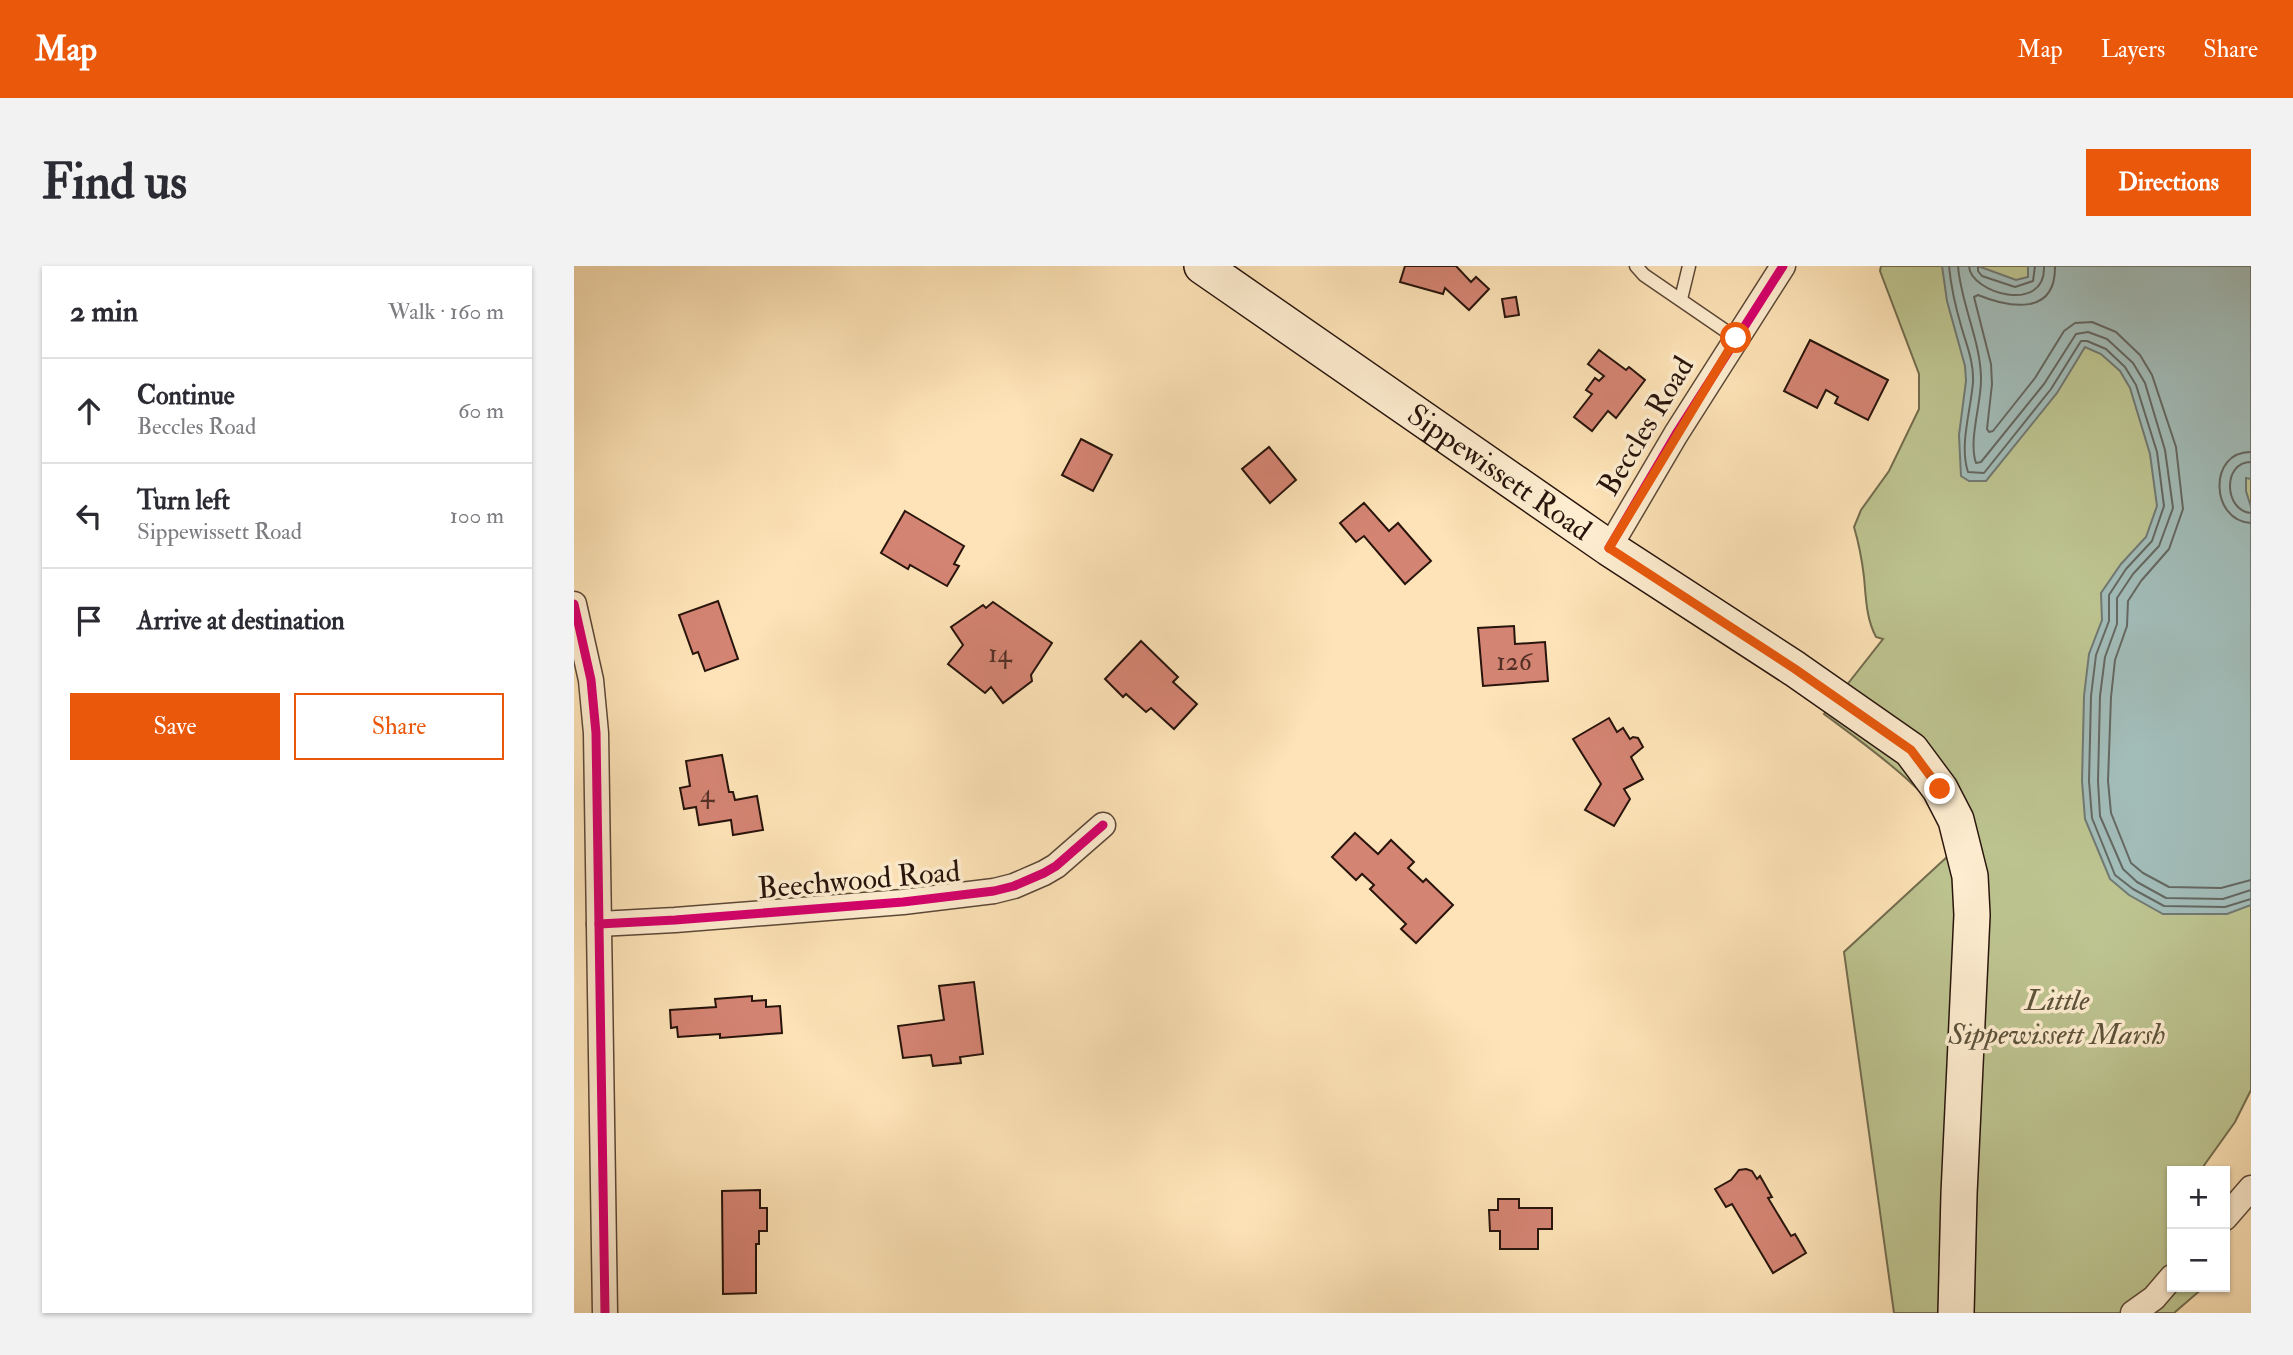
<!DOCTYPE html>
<meta charset="utf-8">
<style>
body{margin:0;font-family:"IM FELL Double Pica",serif;background:#f2f2f3;color:#2b2b33}
.controls{position:absolute;right:21px;bottom:21px;display:grid;overflow:hidden;border-radius:0px;box-shadow:0 2px 5px #0004}
.controls button{width:63px;height:63px;display:grid;place-items:center;padding:0;border:0;border-bottom:2px solid #e1e1e2;background:#fff;color:#2b2b33;font:35px sans-serif}
.stop{position:absolute;width:21px;height:21px;margin:-16px;border:5px solid #ea580c;border-radius:50%;background:#fff}
.stop.end{background:#ea580c;border-color:#fff;box-shadow:0 2px 7px #0008}
.list{margin:0;padding:0;list-style:none}
h2{display:flex;justify-content:space-between;align-items:center;height:91px;margin:0;padding:0 28px;font-size:30px}
h2 small{font-size:23px;font-weight:400;color:#7c7c81}
.list li{display:grid;grid-template-columns:46px 1fr auto;gap:21px;align-items:center;box-sizing:border-box;height:105px;padding:0 28px;border-top:2px solid #e1e1e2}
.list b{display:block;font-size:26px;white-space:nowrap}
.list p{margin:0;font-size:23px;white-space:nowrap;color:#7c7c81}
.list em{font-size:23px;font-style:normal;color:#7c7c81}
.actions{display:flex;gap:14px;padding:21px 28px}
.actions a{flex:1;padding:16px 0;border:2px solid #ea580c;border-radius:0px;text-align:center;font-size:24px;color:#ea580c}
.actions .main{background:#ea580c;color:#fff}
.icon{flex:none;width:38px;height:38px;fill:none;stroke:currentColor;stroke-width:2;stroke-linecap:round;stroke-linejoin:round}
.map{position:relative;flex:none;width:1677px;height:1047px;overflow:hidden;border-radius:0px}
header{display:flex;align-items:center;gap:42px;box-sizing:border-box;height:98px;padding:0 35px;background:#ea580c;color:#fff}
header strong{font-size:33px}
nav{display:flex;gap:38px;margin-inline-start:auto;font-size:24px}
.intro{display:flex;align-items:center;justify-content:space-between;box-sizing:border-box;height:168px;padding:0 42px}
h1{margin:0;font-size:49px}
.button{padding:18px 32px;border-radius:0px;background:#ea580c;color:#fff;font-size:24px;font-weight:700}
main{display:flex;gap:42px;padding:0 42px}
aside{flex:1;background:#fff;border-radius:0px;box-shadow:0 2px 5px #0004}
.map>svg:first-child{display:block}
.green{fill:#bdc490;stroke:#726c4e;stroke-width:2}
.water{fill:#a2bcb8;stroke:#717973;stroke-width:2}
.lines{fill:none;stroke-linecap:round;stroke-linejoin:round}
.shore{stroke:#656862;stroke-width:2}
.building{fill:#d48473;stroke:#28140c;stroke-width:2}
.lane-casing{stroke:#5d4837;stroke-width:15}
.street-casing{stroke:#5d4837;stroke-width:27}
.secondary-casing{stroke:#28140c;stroke-width:38}
.lane{stroke:#feedd0;stroke-width:12}
.street{stroke:#feedd0;stroke-width:24}
.secondary{stroke:#feedd0;stroke-width:35}
.cycleway-casing{stroke:#feedd0;stroke-width:13}
.cycleway{stroke:#d6006c;stroke-width:9}
.route{stroke:#ea580c;stroke-width:9}
.labels{text-anchor:middle;dominant-baseline:central;stroke-width:7;stroke-linejoin:round;paint-order:stroke}
.number-label{font-size:26px;fill:#533026}
.street-label{font-size:30px;fill:#28140c;stroke:#feedd0}
.park-label{font-size:30px;font-style:italic;fill:#5c523a;stroke:#feedd0}
</style>
<header>
<strong>Map</strong>
<nav><a>Map</a><a>Layers</a><a>Share</a></nav>
</header>
<div class="intro"><h1>Find us</h1><a class="button">Directions</a></div>
<main>
<aside>
<h2>2 min<small>Walk · 160 m</small></h2>
<ul class="list">
<li><svg class="icon" aria-label="ahead" viewBox="0 0 24 24"><path d="M12 20V5M6 11l6-6 6 6"/></svg><div><b>Continue</b><p>Beccles Road</p></div><em>60 m</em></li>
<li><svg class="icon" aria-label="left" viewBox="0 0 24 24"><path d="M17 20v-9H6M10 6l-5 5 5 5"/></svg><div><b>Turn left</b><p>Sippewissett Road</p></div><em>100 m</em></li>
<li><svg class="icon" aria-label="arrive" viewBox="0 0 24 24"><path d="M6 21V4h12l-3 4 3 4H6"/></svg><div><b>Arrive at destination</b></div></li>
</ul>
<div class="actions"><a class="main">Save</a><a>Share</a></div>
</aside>
<div class="map">
<svg width="1677" height="1047" viewBox="0 0 1677 1047">
<rect width="100%" height="100%" fill="#fde3b7"/>
<filter id="stains"><feTurbulence type="fractalNoise" baseFrequency=".00286" numOctaves="4"/><feColorMatrix values="0 0 0 0 .2 0 0 0 0 .09 0 0 0 0 .02 0 0 0 .5 -.17"/></filter>
<radialGradient id="worn" r=".72"><stop offset=".6" stop-color="#630" stop-opacity="0"/><stop offset="1" stop-color="#630" stop-opacity=".3"/></radialGradient>
<path class="green" d="M1307,0H1677V824L1661,856L1626,905H1598V1021H1630L1600,1047H1320L1270,686L1387,578C1359,526 1297,483 1250,448L1309,373L1302,371C1292,352 1292,332 1290,311C1288,294 1285,278 1280,261L1287,244L1315,205L1345,143V108L1306,5Z"/>
<polygon class="water" points="1368,0 1404,0 1442,14 1454,11 1454,0 1677,0 1677,213 1672,212 1672,225 1677,241 1677,639 1653,648 1589,648 1555,629 1536,613 1511,553 1508,515 1510,430 1515,388 1528,354 1527,327 1547,298 1572,271 1583,240 1576,188 1556,122 1546,105 1527,88 1511,81 1483,127 1412,215 1395,215 1387,210 1385,169 1392,115 1391,100 1373,35"/>
<g class="lines">
<g class="shore">
<path d="M1375,0C1377,22 1382,43 1388,63C1393,80 1400,97 1399,116C1397,144 1385,179 1394,206L1410,207L1477,123L1507,75H1513L1532,83L1551,101L1562,119L1583,186L1590,240L1578,275L1552,303L1535,329V355L1522,389L1517,430L1515,515L1518,552L1541,609L1559,623L1590,640L1651,641L1677,633"/>
<path d="M1384,0C1387,38 1406,73 1407,111C1408,136 1394,174 1402,197L1407,196L1470,118L1502,68L1514,66L1533,73L1559,97L1571,117L1591,184L1599,242L1585,280L1559,308L1543,332V358L1531,391L1526,430L1524,515L1526,550L1549,603L1563,616L1592,632L1649,633L1677,624"/>
<path d="M1395,0C1396,27 1472,49 1470,0"/>
<polyline points="1404,0 1404,5 1408,10 1441,21 1459,15 1461,0"/>
<path d="M1481,0C1482,50 1436,42 1404,29L1400,31L1417,98L1418,118L1413,163L1415,166L1419,165L1461,112L1490,65L1501,57L1518,56L1542,66L1566,89L1578,109L1602,181L1609,243L1595,283L1567,315L1554,335L1553,360L1541,394L1537,431L1534,515L1537,547L1557,597L1569,607L1595,621L1647,622L1677,614"/>
<path d="M1677,186C1634,185 1636,255 1677,257"/>
<path d="M1677,196C1648,196 1650,245 1677,247"/>
</g>
</g>
<g class="building">
<polygon points="831,0 882,0 897,16 902,11 915,23 895,44 871,22 869,28 826,16"/>
<polygon points="942,31 945,49 931,51 928,33"/>
<polygon points="1236,74 1314,114 1294,154 1261,137 1264,131 1252,124 1243,142 1210,125"/>
<polygon points="1025,84 1052,104 1055,101 1071,114 1042,152 1034,145 1018,165 1000,151 1018,128 1012,124 1021,112 1025,115 1030,110 1014,98"/>
<polygon points="507,173 538,189 519,225 488,209"/>
<polygon points="695,181 722,214 696,237 668,203"/>
<polygon points="790,237 815,265 824,257 857,295 831,318 790,270 782,276 766,257"/>
<polygon points="331,245 390,280 380,298 385,300 373,320 336,299 334,303 307,287"/>
<polygon points="144,335 164,393 131,405 124,386 119,388 105,349"/>
<polygon points="419,336 478,377 457,409 458,415 429,437 417,421 411,427 374,398 389,379 377,361 409,339 412,342"/>
<polygon points="940,360 941,378 971,376 974,415 909,420 904,362"/>
<polygon points="567,375 604,411 599,416 623,438 600,463 577,442 572,446 552,428 549,431 531,413"/>
<polygon points="1035,452 1043,466 1049,462 1056,473 1059,471 1064,472 1069,481 1057,491 1069,513 1050,523 1056,533 1040,560 1011,544 1027,518 999,473"/>
<polygon points="148,489 155,526 159,526 161,534 183,530 189,564 159,569 157,554 125,559 122,541 110,543 106,522 116,520 112,495"/>
<polygon points="781,567 804,588 817,574 840,596 834,602 849,616 852,613 879,639 842,677 827,663 832,658 796,623 800,619 788,608 782,614 758,591"/>
<polygon points="400,716 409,788 386,791 387,797 359,800 357,789 329,792 324,760 370,754 365,720"/>
<polygon points="178,730 178,735 192,734 192,741 206,740 208,767 146,772 146,768 104,771 103,761 97,762 96,744 142,741 141,733"/>
<polygon points="1172,903 1178,905 1183,913 1186,910 1198,931 1194,932 1217,970 1221,968 1232,987 1199,1007 1158,938 1152,941 1141,923 1157,914 1165,904"/>
<polygon points="186,924 186,942 193,942 193,965 185,965 185,978 182,978 182,1027 149,1028 148,925"/>
<polygon points="924,933 945,933 945,942 978,942 978,963 964,963 964,983 926,983 926,965 916,965 915,944 924,944"/>
</g>
<g class="lines">
<defs>
<g id="lane">
<polyline points="1062,0 1070,9 1162,72"/>
<polyline points="1107,33 1115,0"/>
</g>
<g id="street">
<polyline points="1035,282 1102,168 1209,0"/>
<polyline points="0,338 17,414 22,467 31,1047"/>
<polyline points="25,658 101,654 329,636 420,625 440,620 470,607 482,600 529,559"/>
<polyline points="1651,952 1677,922"/>
<polyline points="1559,1047 1580,1032 1598,1011"/>
</g>
<g id="secondary">
<path id="s1" d="M628,0L1035,282L1221,403L1337,484L1366,523L1382,554L1396,610L1398,649L1385,928L1382,1047"/>
</g>
</defs>
<use href="#lane" class="lane-casing"/>
<use href="#street" class="street-casing"/>
<use href="#secondary" class="secondary-casing"/>
<use href="#lane" class="lane"/>
<use href="#street" class="street"/>
<use href="#secondary" class="secondary"/>
<defs>
<g id="cycleway">
<polyline points="1035,282 1102,168 1209,0"/>
<polyline points="0,338 17,414 22,467 31,1047"/>
<polyline points="25,658 101,654 329,636 420,625 440,620 470,607 482,600 529,559"/>
</g>
</defs>
<use href="#cycleway" class="cycleway-casing"/>
<use href="#cycleway" class="cycleway"/>
</g>
<g class="lines">
<polyline class="route" points="1162,72 1035,282 1221,403 1337,484 1366,523"/>
</g>
<g class="labels">
<g class="number-label">
<text x="426" y="388">14</text>
<text x="940" y="396">126</text>
<text x="133" y="528">4</text>
</g>
<g class="street-label">
<text transform="translate(1072 160) rotate(-59)">Beccles Road</text>
<text stroke="none"><textPath href="#s1" startOffset="362">Sippewissett Road</textPath></text>
<text transform="translate(285 614) rotate(-5)">Beechwood Road</text>
</g>
<g class="park-label">
<text x="1483" y="734">Little<tspan x="1483" dy="34">Sippewissett Marsh</tspan></text>
</g>
</g>
<rect width="100%" height="100%" filter="url(#stains)"/>
<rect width="100%" height="100%" fill="url(#worn)"/>
</svg>
<div class="controls">
<button>+</button>
<button>−</button>
</div>
<div class="stop" style="left:1162px;top:72px"></div>
<div class="stop end" style="left:1366px;top:523px"></div>
</div>
</main>
